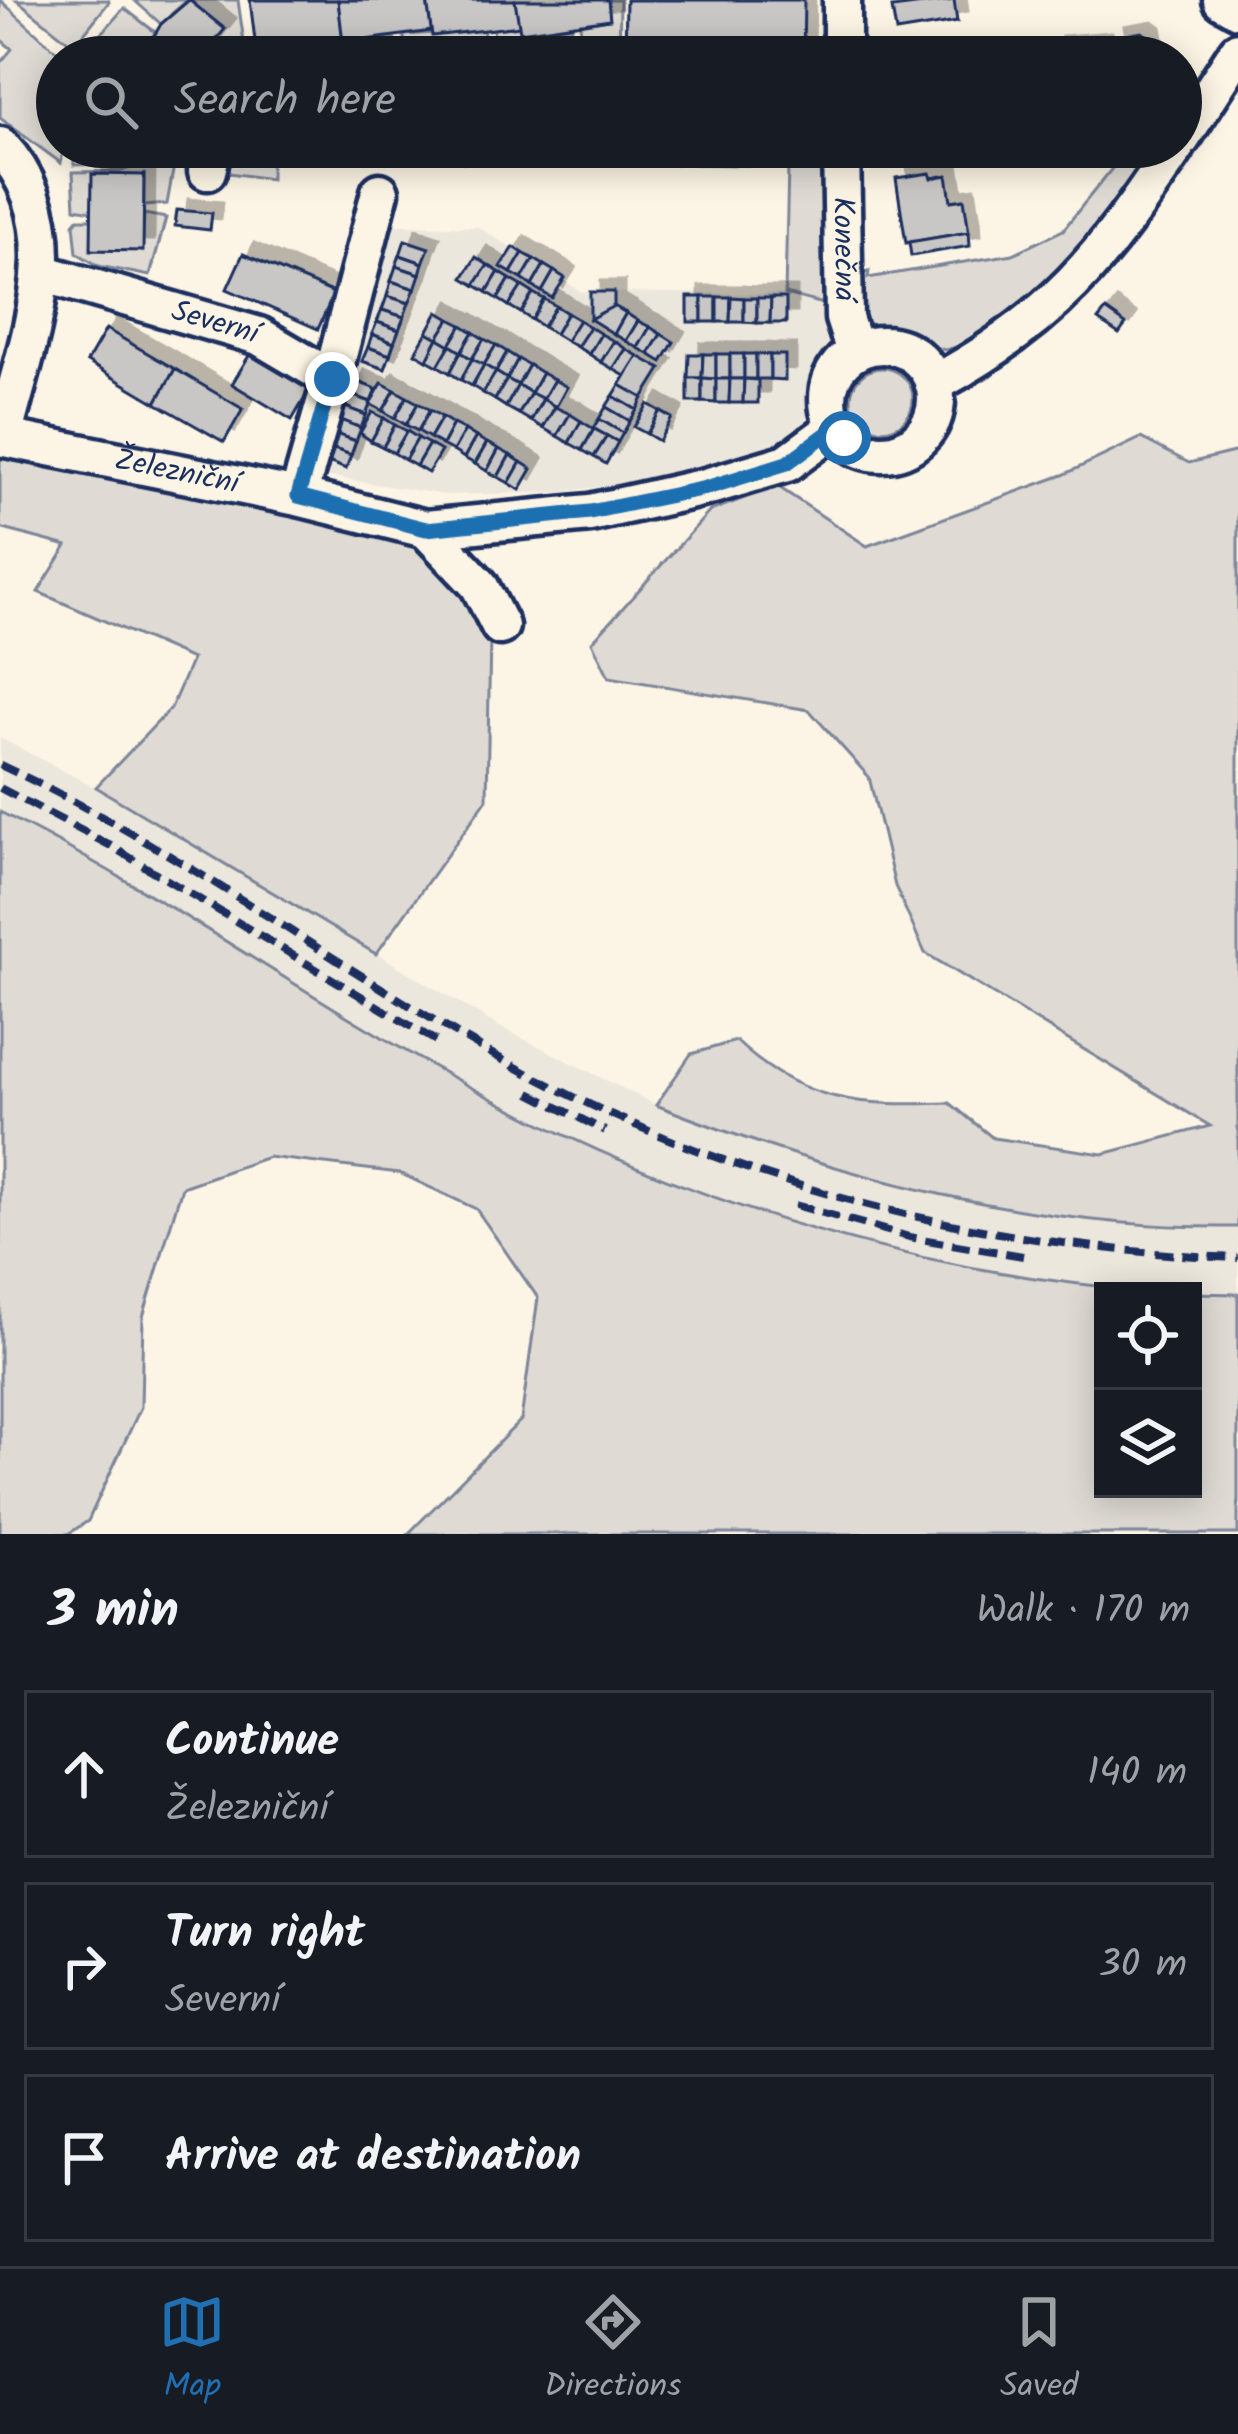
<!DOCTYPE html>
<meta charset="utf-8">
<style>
body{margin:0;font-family:Kalam,sans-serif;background:#20242c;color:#f1f3f6}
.controls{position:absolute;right:36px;bottom:36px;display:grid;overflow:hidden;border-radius:0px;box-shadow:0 6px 30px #0003}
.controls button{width:108px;height:108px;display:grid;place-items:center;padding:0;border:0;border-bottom:3px solid #363941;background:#171b24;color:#f1f3f6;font:60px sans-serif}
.stop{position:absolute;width:36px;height:36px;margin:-27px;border:9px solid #1f6fb2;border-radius:50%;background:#fff}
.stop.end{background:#1f6fb2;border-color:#fff;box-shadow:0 3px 12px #0008}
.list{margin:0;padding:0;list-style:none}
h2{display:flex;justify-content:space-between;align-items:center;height:156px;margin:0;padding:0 48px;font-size:51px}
h2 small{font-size:39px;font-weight:400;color:#9ea1a6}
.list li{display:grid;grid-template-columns:78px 1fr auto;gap:36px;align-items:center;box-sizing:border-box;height:168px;margin:0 24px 24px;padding:0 24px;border:3px solid #363941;border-radius:0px}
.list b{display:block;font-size:45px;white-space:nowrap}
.list p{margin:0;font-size:39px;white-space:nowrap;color:#9ea1a6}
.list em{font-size:39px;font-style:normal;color:#9ea1a6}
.icon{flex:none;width:66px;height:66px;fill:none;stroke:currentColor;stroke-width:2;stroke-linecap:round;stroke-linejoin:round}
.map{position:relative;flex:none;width:1238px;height:1534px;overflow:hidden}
.search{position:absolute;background:#171b24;box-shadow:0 6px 30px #0003;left:36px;right:36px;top:36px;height:132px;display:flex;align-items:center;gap:30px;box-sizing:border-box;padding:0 42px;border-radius:66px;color:#9ea1a6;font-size:45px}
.sheet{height:732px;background:#171b24}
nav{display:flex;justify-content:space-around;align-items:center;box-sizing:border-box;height:168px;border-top:3px solid #363941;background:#171b24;font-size:33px;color:#9ea1a6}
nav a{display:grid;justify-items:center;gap:6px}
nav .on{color:#1f6fb2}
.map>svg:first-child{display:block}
.built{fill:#ece7dc}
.green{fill:#dfdbd4;stroke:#7d8599;stroke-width:3}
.building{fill:#c8c7c6;stroke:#1b2f5e;stroke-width:3;filter:url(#shadow)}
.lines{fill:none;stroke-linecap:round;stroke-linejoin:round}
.minor-casing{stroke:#1b2f5e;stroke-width:45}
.minor{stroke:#fcf5e5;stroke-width:36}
.rail{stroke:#1b2f5e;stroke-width:8;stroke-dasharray:18 9;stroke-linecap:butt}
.route{stroke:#1f6fb2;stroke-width:15}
.labels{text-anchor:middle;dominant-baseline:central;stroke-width:9;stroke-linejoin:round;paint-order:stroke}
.street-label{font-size:30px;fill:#1b2f5e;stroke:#fcf5e5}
</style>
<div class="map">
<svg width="1238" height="1534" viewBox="0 0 1238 1534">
<defs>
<filter id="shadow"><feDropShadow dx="11" dy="-11" stdDeviation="0" flood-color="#0004"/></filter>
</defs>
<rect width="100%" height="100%" fill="#fcf5e5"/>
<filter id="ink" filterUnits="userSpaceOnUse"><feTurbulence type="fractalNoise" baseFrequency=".00833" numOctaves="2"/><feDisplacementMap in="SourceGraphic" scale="24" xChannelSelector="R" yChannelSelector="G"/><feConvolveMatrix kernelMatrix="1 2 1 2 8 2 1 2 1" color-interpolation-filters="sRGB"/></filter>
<g filter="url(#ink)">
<g class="built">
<polygon points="372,224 478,227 582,292 785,294 828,305 831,351 810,414 791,436 734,458 662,478 562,492 446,495 311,474"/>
<polygon points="0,738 131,806 498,1026 656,1105 831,1168 918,1191 1074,1217 1238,1227 1238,1294 1066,1284 903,1256 817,1235 630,1166 465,1085 98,864 0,812"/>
</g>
<g class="green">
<polygon points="0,0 63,57 57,57 57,147 64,147 61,163 0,118 0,63 12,49 0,39"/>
<polygon points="17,0 108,0 109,2 74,46"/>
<polygon points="134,0 238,0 246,57 206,55 224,29 189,0 161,24"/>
<polygon points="608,0 620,0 619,57 584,57 580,24 609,19"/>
<polygon points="124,8 155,32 141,57 81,57"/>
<polygon points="520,26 521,32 571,26 575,57 497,57 493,29"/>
<polygon points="483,30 488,57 406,57 404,35"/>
<polygon points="343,38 344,43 394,38 397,57 317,57 317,41"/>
<polygon points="73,147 110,147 121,156 129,147 171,151 121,164 74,165"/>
<polygon points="226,147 412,147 413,161 271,158 271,179 222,172"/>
<polygon points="465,147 671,147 675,164 464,162"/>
<polygon points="697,147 819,147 828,176 828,305 785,294 788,166 694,164"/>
<path d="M1129,147H1153C1106,223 1038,328 945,350L885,334L867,322L856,278L869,271L868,278L1013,254L1063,230Z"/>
<polygon points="176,154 167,204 144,206 144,175 92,211 75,208 73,172 121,171"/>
<polygon points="144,214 166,218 150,276 99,266 77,253 74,224 78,219 92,219 142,251"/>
<circle cx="882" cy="399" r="31"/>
<path d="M1141,438L1189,463L1238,451V1227C1037,1230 841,1178 656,1105L691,1054L736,1041C802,1104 863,1106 950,1103L993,1138L1103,1154L1210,1126L925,953L895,886L869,777L809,710L609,677L592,642L710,511L777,486L867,546L1063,475Z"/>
<polygon points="0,456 385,530 411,542 477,594 490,636 487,799 376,954 96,787 171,708 192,659 38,592 67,546 0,528"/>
<path d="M0,812C163,893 310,1001 470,1087C683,1203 908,1272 1150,1291H1103V1489H1193V1293L1238,1294V1534H408L521,1420L538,1298L476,1209L399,1173L268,1157L182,1187L143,1317L141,1407L88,1521L68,1534H0Z"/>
</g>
<g class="building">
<polygon points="189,0 225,29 202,57 142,57 161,24"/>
<polygon points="250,0 338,0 343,38 256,49"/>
<polygon points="338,0 427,0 432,31 343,43"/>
<polygon points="427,0 515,0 520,26 432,36"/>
<polygon points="515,0 608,0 610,19 520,32"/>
<polygon points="626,0 804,0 803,57 625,56"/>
<polygon points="954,0 957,22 896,32 892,8"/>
<polygon points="1142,32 1150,38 1153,57 1117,57 1113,37"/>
<polygon points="1101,43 1104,57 1053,57 1051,47"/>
<polygon points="930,173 932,178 947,175 951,201 964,199 969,232 906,243 896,178"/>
<polygon points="92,174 144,175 143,251 91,250"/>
<polygon points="177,210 212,213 210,230 175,226"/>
<polygon points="969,232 970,246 911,256 909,242"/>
<polygon points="405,240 429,248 423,263 400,255"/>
<polygon points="514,247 523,253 511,273 501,267"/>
<polygon points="523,253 534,259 522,279 511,273"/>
<polygon points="243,254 334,293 318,329 227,289"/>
<polygon points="400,255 423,263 420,274 396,266"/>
<polygon points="476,257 488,265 475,285 463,278"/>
<polygon points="534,259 544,265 532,286 522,279"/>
<polygon points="488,265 499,272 487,292 475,285"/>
<polygon points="544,265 554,271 542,292 532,286"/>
<polygon points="396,266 420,274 415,289 391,281"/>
<polygon points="554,271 565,278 552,298 542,292"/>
<polygon points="499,272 510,279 498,299 487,292"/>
<polygon points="510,279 522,286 509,306 498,299"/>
<polygon points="391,281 415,289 409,303 387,296"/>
<polygon points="522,286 533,293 521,313 509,306"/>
<polygon points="590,292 614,292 614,306 590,319"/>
<polygon points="533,293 544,299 532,320 521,313"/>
<polygon points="387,296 409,303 404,317 382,310"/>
<rect x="688" y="297" width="14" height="25"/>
<rect x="702" y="297" width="15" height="25"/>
<polygon points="717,297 731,297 730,322 717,322"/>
<polygon points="731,297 744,298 744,322 730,322"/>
<polygon points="744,298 757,298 757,323 744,322"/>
<polygon points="757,298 771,298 770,323 757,323"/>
<polygon points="771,298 786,298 786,323 770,323"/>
<polygon points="544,299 556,306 543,327 532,320"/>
<polygon points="556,306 567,313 555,334 543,327"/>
<polygon points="614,306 626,313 614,334 590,319"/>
<polygon points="382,310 404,317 399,330 377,322"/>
<polygon points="1106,310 1126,324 1119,334 1098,320"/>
<polygon points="438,312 450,319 438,338 427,332"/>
<polygon points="567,313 579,320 566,341 555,334"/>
<polygon points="626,313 638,321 626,341 614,334"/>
<polygon points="450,319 462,325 450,345 438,338"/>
<polygon points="579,320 590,327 577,347 566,341"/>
<polygon points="638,321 650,327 638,348 626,341"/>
<polygon points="377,322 399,330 394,343 372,334"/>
<polygon points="462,325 473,332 461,352 450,345"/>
<polygon points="590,327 601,334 589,354 577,347"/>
<polygon points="650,327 661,334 649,354 638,348"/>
<polygon points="106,329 175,369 156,403 87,362"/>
<polygon points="427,332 438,338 427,360 415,353"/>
<polygon points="473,332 484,339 472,359 461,352"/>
<polygon points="372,334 394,343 390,355 368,347"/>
<polygon points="601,334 614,341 601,362 589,354"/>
<polygon points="661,334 674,342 662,362 649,354"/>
<polygon points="438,338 450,345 438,366 427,360"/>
<polygon points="484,339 496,345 484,365 472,359"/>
<polygon points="614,341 626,349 613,369 601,362"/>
<polygon points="450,345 461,352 450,373 438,366"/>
<polygon points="496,345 507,352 496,372 484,365"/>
<polygon points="368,347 390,355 385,369 362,361"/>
<polygon points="253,349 313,384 292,420 232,384"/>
<polygon points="626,349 638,356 625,376 613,369"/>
<polygon points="461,352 472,359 461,380 450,373"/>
<polygon points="507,352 518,359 507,379 496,372"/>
<polygon points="689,354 703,354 702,378 688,378"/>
<polygon points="703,354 716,354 716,379 702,378"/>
<rect x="716" y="354" width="14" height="25"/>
<rect x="730" y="354" width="14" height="25"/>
<rect x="744" y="354" width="12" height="25"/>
<polygon points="756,354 770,355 770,379 756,379"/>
<polygon points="770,355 785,355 785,380 770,379"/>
<polygon points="638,356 661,369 643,398 620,385"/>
<polygon points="472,359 484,365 472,386 461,380"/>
<polygon points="518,359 529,365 518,385 507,379"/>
<polygon points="484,365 496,372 483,393 472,386"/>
<polygon points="529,365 542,373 531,393 518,385"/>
<polygon points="175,369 243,409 224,442 156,403"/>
<polygon points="496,372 507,379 495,400 483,393"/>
<polygon points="542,373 554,380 543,399 531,393"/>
<rect x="688" y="378" width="14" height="24"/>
<polygon points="702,378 716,379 716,403 702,402"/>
<polygon points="507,379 518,385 506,407 495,400"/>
<polygon points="716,379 730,379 729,403 716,403"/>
<polygon points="730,379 744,379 743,403 729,403"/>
<polygon points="744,379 758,380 758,403 743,403"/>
<polygon points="353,380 376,389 371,402 348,394"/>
<polygon points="554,380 567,387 556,407 543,399"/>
<polygon points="382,383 395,390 383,411 370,404"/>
<polygon points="518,385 531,393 519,414 506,407"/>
<polygon points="620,385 643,398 637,410 613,396"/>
<polygon points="395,390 407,397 395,418 383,411"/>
<polygon points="531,393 543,399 531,421 519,414"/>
<polygon points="348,394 371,402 366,415 343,406"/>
<polygon points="613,396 637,410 630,421 606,407"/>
<polygon points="407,397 418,403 406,425 395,418"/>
<polygon points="543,399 555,407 543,428 531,421"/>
<polygon points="418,403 430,410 418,431 406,425"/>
<polygon points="648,404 660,411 647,434 634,427"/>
<polygon points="343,406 366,415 361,428 338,419"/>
<polygon points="555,407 570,414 557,436 543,428"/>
<polygon points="606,407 630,421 623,433 599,419"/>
<polygon points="430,410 442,417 430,438 418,431"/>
<polygon points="660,411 672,418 659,441 647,434"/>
<polygon points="372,412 384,418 371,441 360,433"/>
<polygon points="570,414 581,421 569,443 557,436"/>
<polygon points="442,417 453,424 442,445 430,438"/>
<polygon points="384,418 395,425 383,447 371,441"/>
<polygon points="338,419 361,428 356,441 333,433"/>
<polygon points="599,419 623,433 618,442 593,428"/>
<polygon points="581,421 594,429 582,450 569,443"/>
<polygon points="453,424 465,430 453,451 442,445"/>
<polygon points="395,425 407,431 394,453 383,447"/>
<polygon points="594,429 607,436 594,457 582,450"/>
<polygon points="465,430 476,437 464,458 453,451"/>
<polygon points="407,431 418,438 405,460 394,453"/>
<polygon points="333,433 356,441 351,455 328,447"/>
<polygon points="607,436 618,442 606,464 594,457"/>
<polygon points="476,437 487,443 475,464 464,458"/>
<polygon points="418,438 429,444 416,466 405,460"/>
<polygon points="487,443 499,449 487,471 475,464"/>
<polygon points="429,444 441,451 428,473 416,466"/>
<polygon points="328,447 351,455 346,469 323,460"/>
<polygon points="499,449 510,455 498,477 487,471"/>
<polygon points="510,455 521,462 509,483 498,477"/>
<polygon points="521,462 532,469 520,490 509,483"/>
</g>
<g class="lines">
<defs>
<g id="minor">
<polyline points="1222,0 1238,9"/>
<polyline points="842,57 842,0"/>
<polyline points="1181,139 1238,51"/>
<path d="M0,146C77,227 26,343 3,437"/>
<path id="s1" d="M841,147L844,318L855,352"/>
<polyline points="207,171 213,147"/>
<path id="s2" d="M42,273L259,336L332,379L298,497"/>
<circle cx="882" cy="399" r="54"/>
<polyline points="332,379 380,192"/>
<path d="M934,384C1054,319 1102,259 1176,147"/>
<path id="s3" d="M0,437L298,497L426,529L590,513L706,487L787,463L836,427"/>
<polyline points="426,529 479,585 500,626"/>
</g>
</defs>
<use href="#minor" class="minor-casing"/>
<use href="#minor" class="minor"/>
<g class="rail">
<path d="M0,765C170,843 323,958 485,1050C717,1182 972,1248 1238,1258"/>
<polyline points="0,788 109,845 436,1041"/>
<polyline points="530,1093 605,1131"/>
<polyline points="795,1205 909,1237 1029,1257"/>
</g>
</g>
</g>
<g class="lines" filter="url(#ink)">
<polyline class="route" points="332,379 298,496 426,529 590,512 706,488 787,463 836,427 844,438"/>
</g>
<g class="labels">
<g class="street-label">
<text stroke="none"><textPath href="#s1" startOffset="102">Konečná</textPath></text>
<text stroke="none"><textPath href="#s2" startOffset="180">Severní</textPath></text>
<text stroke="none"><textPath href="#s3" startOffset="180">Železniční</textPath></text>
</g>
</g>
</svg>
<div class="controls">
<button><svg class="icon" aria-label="locate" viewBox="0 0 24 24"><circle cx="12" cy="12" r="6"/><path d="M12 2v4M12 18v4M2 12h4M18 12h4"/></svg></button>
<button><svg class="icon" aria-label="layers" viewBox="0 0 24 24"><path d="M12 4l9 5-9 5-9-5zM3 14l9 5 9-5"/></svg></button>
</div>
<div class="stop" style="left:844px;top:438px"></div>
<div class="stop end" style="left:332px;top:379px"></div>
<div class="search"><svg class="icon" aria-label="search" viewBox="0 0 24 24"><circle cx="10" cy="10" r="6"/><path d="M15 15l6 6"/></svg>Search here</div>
</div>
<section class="sheet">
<h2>3 min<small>Walk · 170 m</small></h2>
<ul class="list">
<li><svg class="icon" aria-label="ahead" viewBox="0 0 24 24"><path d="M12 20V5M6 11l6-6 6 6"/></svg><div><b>Continue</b><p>Železniční</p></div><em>140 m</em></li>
<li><svg class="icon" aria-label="right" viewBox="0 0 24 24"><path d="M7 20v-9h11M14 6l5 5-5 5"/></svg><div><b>Turn right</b><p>Severní</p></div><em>30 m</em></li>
<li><svg class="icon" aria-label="arrive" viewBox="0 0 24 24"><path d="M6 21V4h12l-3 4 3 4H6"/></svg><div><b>Arrive at destination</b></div></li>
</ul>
</section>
<nav>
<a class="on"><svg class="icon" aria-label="map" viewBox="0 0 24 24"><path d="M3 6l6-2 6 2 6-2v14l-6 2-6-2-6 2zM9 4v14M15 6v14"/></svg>Map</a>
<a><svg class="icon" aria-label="directions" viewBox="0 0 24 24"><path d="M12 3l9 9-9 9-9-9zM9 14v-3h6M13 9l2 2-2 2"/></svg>Directions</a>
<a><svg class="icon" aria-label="saved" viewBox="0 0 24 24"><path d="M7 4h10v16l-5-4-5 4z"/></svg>Saved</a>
</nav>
